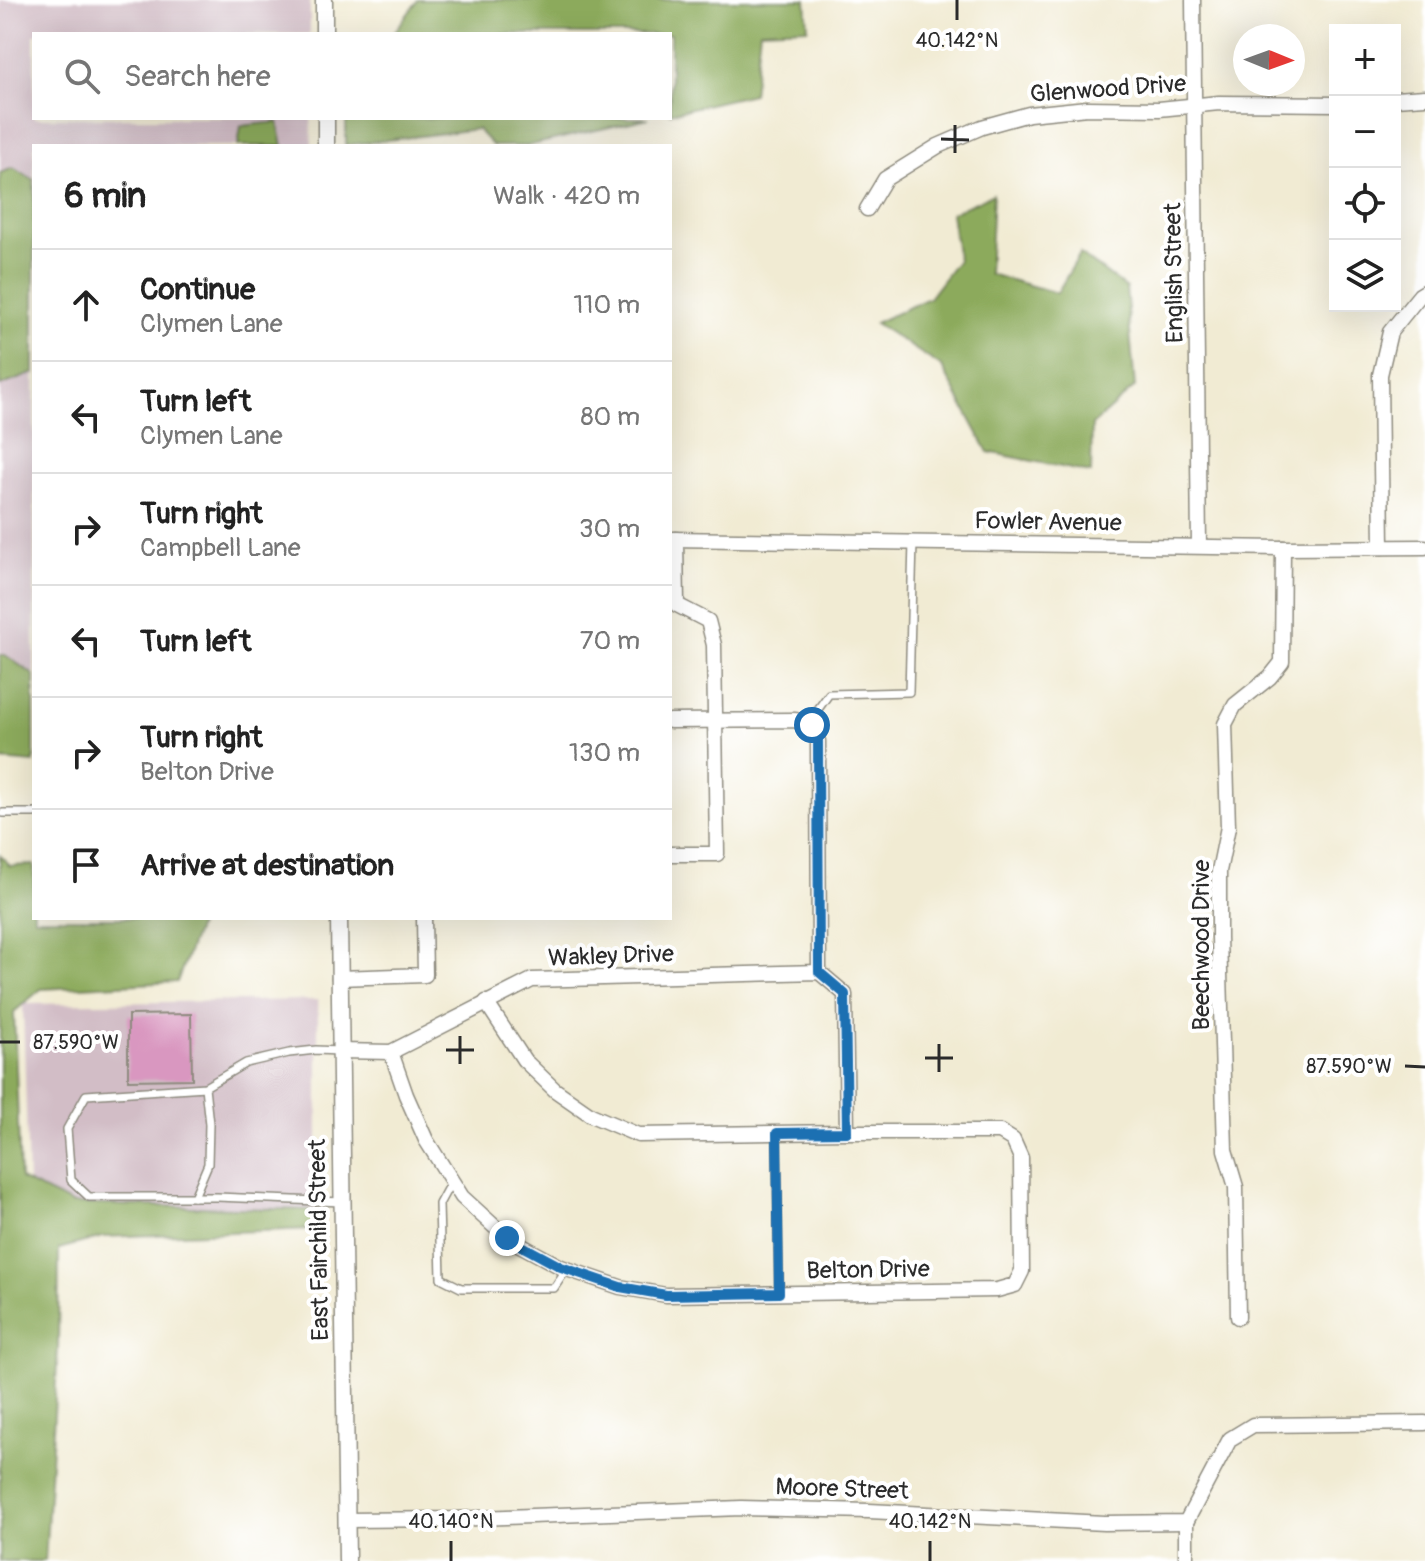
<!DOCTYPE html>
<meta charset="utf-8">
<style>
body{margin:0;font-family:Pangolin,sans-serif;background:#f2f2f2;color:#222}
.controls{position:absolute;right:24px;top:24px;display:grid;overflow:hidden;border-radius:0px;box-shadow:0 8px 32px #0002}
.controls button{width:72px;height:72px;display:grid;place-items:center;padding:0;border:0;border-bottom:2px solid #e0e0e0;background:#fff;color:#222;font:40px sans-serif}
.compass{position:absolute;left:1233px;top:24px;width:72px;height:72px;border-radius:50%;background:#fff;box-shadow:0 8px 32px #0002;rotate:91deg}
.stop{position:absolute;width:24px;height:24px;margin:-18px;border:6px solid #1f6fb2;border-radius:50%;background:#fff}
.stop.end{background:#1f6fb2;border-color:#fff;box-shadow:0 2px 8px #0008}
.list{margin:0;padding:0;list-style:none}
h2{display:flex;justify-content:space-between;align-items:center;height:104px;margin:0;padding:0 32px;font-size:34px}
h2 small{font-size:26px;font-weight:400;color:#767676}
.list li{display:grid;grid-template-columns:52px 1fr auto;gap:24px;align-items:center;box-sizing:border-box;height:112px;padding:0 32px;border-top:2px solid #e0e0e0}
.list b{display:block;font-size:30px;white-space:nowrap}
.list p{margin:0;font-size:26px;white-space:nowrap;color:#767676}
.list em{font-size:26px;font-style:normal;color:#767676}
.icon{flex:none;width:44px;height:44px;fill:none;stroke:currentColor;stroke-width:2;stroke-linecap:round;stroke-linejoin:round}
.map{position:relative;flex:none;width:1425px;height:1561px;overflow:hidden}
.search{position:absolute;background:#fff;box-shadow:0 8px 32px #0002;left:32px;top:32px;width:640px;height:88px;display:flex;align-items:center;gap:20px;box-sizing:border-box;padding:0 28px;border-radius:0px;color:#767676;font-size:30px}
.panel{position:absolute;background:#fff;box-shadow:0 8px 32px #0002;left:32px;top:144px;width:640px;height:776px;border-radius:0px}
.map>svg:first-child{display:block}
.industrial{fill:#d2bdc6}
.forest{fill:#8caa5c;stroke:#5c6a44;stroke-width:2}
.building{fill:#d997c0}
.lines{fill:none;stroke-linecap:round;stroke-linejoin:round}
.service-casing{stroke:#8e8b7f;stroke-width:10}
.minor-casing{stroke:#8e8b7f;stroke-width:17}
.tertiary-casing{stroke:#8e8b7f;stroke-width:19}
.service{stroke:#fff;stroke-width:7}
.minor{stroke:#fff;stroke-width:14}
.tertiary{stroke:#fff;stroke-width:16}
.route{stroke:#1f6fb2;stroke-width:10}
.ticks{fill:none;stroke:#2b2b2b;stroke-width:3}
.labels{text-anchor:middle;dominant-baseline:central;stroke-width:8;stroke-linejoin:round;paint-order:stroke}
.street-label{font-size:24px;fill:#2b2b2b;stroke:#fff}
.ticks-label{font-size:20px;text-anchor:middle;fill:#2b2b2b;stroke:#fff;stroke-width:8;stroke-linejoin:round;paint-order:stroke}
</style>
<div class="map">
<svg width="1425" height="1561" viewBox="0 0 1425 1561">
<rect width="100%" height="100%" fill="#fff"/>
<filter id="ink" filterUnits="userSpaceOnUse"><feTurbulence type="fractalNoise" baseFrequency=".0125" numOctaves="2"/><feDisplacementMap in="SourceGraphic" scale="16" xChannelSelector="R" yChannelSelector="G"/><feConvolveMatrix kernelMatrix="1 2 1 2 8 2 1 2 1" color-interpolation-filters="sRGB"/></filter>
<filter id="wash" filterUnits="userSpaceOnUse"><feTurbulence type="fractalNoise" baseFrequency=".006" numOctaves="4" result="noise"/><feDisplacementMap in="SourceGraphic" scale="32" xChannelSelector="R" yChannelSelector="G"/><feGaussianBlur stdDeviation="1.8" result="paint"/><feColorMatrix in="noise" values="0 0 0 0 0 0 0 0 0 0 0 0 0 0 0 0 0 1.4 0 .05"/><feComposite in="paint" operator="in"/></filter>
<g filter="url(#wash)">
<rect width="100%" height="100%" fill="#f1ebd3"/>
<g class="industrial">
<polygon points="0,0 310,0 310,34 34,34 34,118 311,118 312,146 283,146 278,122 241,126 238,146 34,146 34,180 13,168 0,173"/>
<polygon points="34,373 34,675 5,655 0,655 0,386"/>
<polygon points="318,1000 318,1210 72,1204 28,1183 23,1004"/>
</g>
<g class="forest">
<polygon points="418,0 806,0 808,28 760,30 753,94 670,113 670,34 393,34"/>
<polygon points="346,118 649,118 527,146 493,146 477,129 346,145"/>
<polygon points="278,122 283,146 238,146 241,126"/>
<polygon points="13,168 34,180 34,373 0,386 0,173"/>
<polygon points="993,194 989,274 1057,293 1080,254 1126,288 1135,387 1092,425 1091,473 988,452 942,367 875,323 929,298 958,260 951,213"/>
<polygon points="0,655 5,655 34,675 34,763 0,760"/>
<polygon points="0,855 10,866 34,865 34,918 201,918 177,982 41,989 14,1012 20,1179 72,1204 318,1210 314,1229 103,1237 59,1249 58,1349 45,1561 0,1561"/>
</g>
<g id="blocks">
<polygon class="building" points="191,1014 192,1079 128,1080 128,1015"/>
</g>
</g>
<g filter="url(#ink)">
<use href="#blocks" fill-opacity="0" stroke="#8e8b7f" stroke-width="2"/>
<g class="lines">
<defs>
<g id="service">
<polyline points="808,723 829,694 909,692 913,542"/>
<polyline points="3,813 34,813"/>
<polyline points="339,1051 316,1050 289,1053 246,1063 205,1087 86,1095 67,1129 71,1180 89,1197 217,1197 342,1202"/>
<polyline points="777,1133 779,1293"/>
<polyline points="451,1182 439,1204 441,1278 461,1288 554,1288 566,1270"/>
<polyline points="194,1197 208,1164 209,1124 205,1087"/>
</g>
<g id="minor">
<polyline points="1193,0 1199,546"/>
<polyline points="1395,99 1425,97"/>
<polyline points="867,209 885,179 938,146 982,127 1029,114 1087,108 1159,109 1219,103 1335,104"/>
<polyline points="670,539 1283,548 1425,547"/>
<polyline points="1382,547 1380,375 1390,332 1420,295 1425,292"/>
<polyline points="670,721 795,720 812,725 818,741 819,972"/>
<polyline points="670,854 717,854 714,645 708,621 677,605 676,539"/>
<polyline points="339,978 425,975 424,918"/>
<polyline points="340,1051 391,1052 532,980 819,972 845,994 847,1132"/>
<polyline points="391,1052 406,1095 426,1140 462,1197 507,1238 561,1267 620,1287 666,1295 997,1290 1015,1285 1022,1271 1021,1158 1013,1140 1000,1132 847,1132 638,1135 591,1115 555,1090 524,1060 486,1002"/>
<polyline points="1238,1317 1236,1187 1225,1150 1219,937 1219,871 1228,827 1225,724 1235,705 1270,677 1282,662 1283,548"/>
<polyline points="347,1520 454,1519 741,1508 869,1511 1104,1523 1186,1522 1230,1439 1253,1425 1425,1423"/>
<polyline points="1186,1522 1186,1561"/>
</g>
<g id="tertiary">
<polyline points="324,0 324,34"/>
<polyline points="326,118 326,146"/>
<polyline points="339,918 347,1561"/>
</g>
</defs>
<use href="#service" class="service-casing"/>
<use href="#minor" class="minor-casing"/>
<use href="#tertiary" class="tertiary-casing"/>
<use href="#service" class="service"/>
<use href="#minor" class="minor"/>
<use href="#tertiary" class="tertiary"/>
</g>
</g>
<g class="lines" filter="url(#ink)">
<polyline class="route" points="507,1238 561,1267 620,1287 666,1295 779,1293 777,1133 847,1132 845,994 819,972 818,741 812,725"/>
</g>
<path class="ticks" d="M957,20V0M941,139L969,140M955,153V125M0,1042H20M446,1050H474M925,1058H953M460,1064V1036M1405,1066L1425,1067M939,1072V1044M451,1561V1541M930,1561V1541"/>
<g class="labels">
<g class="street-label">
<text transform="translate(1108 89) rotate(-4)">Glenwood Drive</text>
<text transform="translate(1174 273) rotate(-91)">English Street</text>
<text transform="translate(1048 522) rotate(1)">Fowler Avenue</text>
<text transform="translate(1201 945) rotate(-90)">Beechwood Drive</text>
<text transform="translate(611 956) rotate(-2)">Wakley Drive</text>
<text transform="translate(319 1240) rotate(-91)">East Fairchild Street</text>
<text transform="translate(868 1270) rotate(-1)">Belton Drive</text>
<text transform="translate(842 1489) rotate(2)">Moore Street</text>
</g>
</g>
<g class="ticks-label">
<text x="957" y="47">40.142°N</text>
<text x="76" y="1049">87.590°W</text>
<text x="1349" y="1073">87.590°W</text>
<text x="451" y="1528">40.140°N</text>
<text x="930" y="1528">40.142°N</text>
</g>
</svg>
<div class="controls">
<button>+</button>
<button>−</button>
<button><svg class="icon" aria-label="locate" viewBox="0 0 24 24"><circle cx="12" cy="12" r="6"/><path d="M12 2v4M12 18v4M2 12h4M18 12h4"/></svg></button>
<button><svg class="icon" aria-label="layers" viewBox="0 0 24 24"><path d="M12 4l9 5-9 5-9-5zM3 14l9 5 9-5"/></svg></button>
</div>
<svg class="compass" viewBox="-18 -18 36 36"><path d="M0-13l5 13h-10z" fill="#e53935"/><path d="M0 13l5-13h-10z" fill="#767676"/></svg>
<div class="stop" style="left:812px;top:725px"></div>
<div class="stop end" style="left:507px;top:1238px"></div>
<div class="search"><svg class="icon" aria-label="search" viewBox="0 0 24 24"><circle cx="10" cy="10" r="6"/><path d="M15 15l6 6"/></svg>Search here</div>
<section class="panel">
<h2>6 min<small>Walk · 420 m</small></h2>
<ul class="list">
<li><svg class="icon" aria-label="ahead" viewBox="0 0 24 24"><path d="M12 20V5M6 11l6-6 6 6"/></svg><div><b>Continue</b><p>Clymen Lane</p></div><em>110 m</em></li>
<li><svg class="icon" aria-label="left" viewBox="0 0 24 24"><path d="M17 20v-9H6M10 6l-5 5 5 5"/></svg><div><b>Turn left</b><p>Clymen Lane</p></div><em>80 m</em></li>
<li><svg class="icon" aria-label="right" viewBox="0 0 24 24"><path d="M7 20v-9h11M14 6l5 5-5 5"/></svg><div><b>Turn right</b><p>Campbell Lane</p></div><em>30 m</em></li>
<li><svg class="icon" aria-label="left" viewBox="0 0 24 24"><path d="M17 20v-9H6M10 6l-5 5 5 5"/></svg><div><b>Turn left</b></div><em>70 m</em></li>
<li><svg class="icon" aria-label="right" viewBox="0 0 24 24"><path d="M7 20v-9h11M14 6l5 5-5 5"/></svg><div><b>Turn right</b><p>Belton Drive</p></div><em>130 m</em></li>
<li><svg class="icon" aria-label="arrive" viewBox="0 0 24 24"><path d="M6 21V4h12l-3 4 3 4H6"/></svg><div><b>Arrive at destination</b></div></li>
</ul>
</section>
</div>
